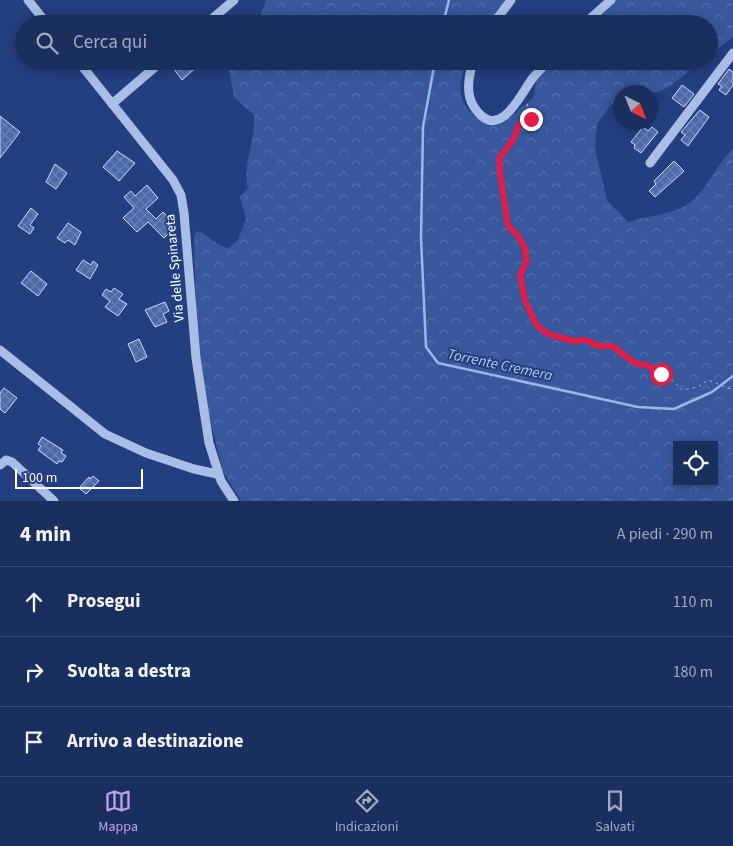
<!DOCTYPE html>
<html lang="it">
<meta charset="utf-8">
<style>
body{margin:0;font-family:"Source Sans 3",sans-serif;background:#283b68;color:#f1f3f6}
.controls{position:absolute;right:15px;bottom:15px;display:grid;overflow:hidden;border-radius:0px;box-shadow:0 2px 12px #0003}
.controls button{width:45px;height:45px;display:grid;place-items:center;padding:0;border:0;border-bottom:1px solid #394a74;background:#1b2f5f;color:#f1f3f6;font:25px sans-serif}
.compass{position:absolute;left:613px;top:85px;width:45px;height:45px;border-radius:50%;background:#1b2f5f;box-shadow:0 2px 12px #0003;rotate:137deg}
.scale{position:absolute;left:15px;bottom:12px;width:128px;box-sizing:border-box;padding-left:5px;border:2px solid #fff;border-top:0;font-size:14px;line-height:18px;white-space:nowrap;color:#fff;-webkit-text-stroke:4px #243f7f;paint-order:stroke}
.stop{position:absolute;width:15px;height:15px;margin:-11px;border:4px solid #e11d48;border-radius:50%;background:#fff}
.stop.end{background:#e11d48;border-color:#fff;box-shadow:0 1px 5px #0008}
.list{margin:0;padding:0;list-style:none}
h2{display:flex;justify-content:space-between;align-items:center;height:65px;margin:0;padding:0 20px;font-size:21px}
h2 small{font-size:16px;font-weight:400;color:#a0a9bd}
.list li{display:grid;grid-template-columns:32px 1fr auto;gap:15px;align-items:center;box-sizing:border-box;height:70px;padding:0 20px;border-top:1px solid #394a74}
.list b{display:block;font-size:19px;white-space:nowrap}
.list em{font-size:16px;font-style:normal;color:#a0a9bd}
.icon{flex:none;width:28px;height:28px;fill:none;stroke:currentColor;stroke-width:2;stroke-linecap:round;stroke-linejoin:round}
.map{position:relative;flex:none;width:733px;height:501px;overflow:hidden}
.search{position:absolute;background:#1b2f5f;box-shadow:0 2px 12px #0003;left:15px;right:15px;top:15px;height:55px;display:flex;align-items:center;gap:12px;box-sizing:border-box;padding:0 18px;border-radius:28px;color:#a0a9bd;font-size:19px}
.sheet{height:275px;background:#1b2f5f}
nav{display:flex;justify-content:space-around;align-items:center;box-sizing:border-box;height:70px;border-top:1px solid #394a74;background:#1b2f5f;font-size:14px;color:#a0a9bd}
nav a{display:grid;justify-items:center;gap:2px}
nav .on{color:#bca0f2}
.map>svg:first-child{display:block}
.forest{fill:url(#forest-crowns);fill-rule:evenodd}
.lines{fill:none;stroke-linecap:round;stroke-linejoin:round}
.stream{stroke:#9eb6e7;stroke-width:2.5}
.building{fill:url(#building-cross-hatch);stroke:#cddaf5}
.path{stroke:#aabde6;stroke-width:1;stroke-dasharray:2.5 4;stroke-linecap:butt}
.minor{stroke:#aabde6;stroke-width:9}
.route{stroke:#e11d48;stroke-width:6}
.labels{text-anchor:middle;dominant-baseline:central;stroke-width:4;stroke-linejoin:round;paint-order:stroke}
.street-label{font-size:14px;fill:#fff;stroke:#243f7f}
.water-label{font-size:15px;font-style:italic;fill:#b5c7ee;stroke:#243f7f}
</style>
<div class="map">
<svg width="733" height="501" viewBox="0 0 733 501">
<defs>
<pattern id="forest-crowns" width="20" height="18" patternUnits="userSpaceOnUse" patternTransform="scale(1.25)"><rect width="20" height="18" fill="#38579c"/><path d="M2 6a3 3 0 1 1 6 0M12 15a3 3 0 1 1 6 0" fill="none" stroke="#5670ab"/></pattern>
<pattern id="building-cross-hatch" width="8" height="8" patternUnits="userSpaceOnUse" patternTransform="scale(1.25)"><rect width="8" height="8" fill="#4c69a8"/><path d="M0 0l8 8M0 8l8-8" fill="none" stroke="#6780b5"/></pattern>
</defs>
<rect width="100%" height="100%" fill="#243f7f"/>
<g class="forest">
<polygon points="266,0 505,0 489,24 257,24"/>
<polygon points="615,0 733,0 733,37 709,56 709,24 590,24"/>
<path d="M234,61H468C456,87 457,107 483,121C488,124 495,127 501,124C508,121 525,103 534,97L536,81L555,62L702,61L669,87L658,92H620V100L611,105L597,124L595,148L607,200L628,222C646,216 668,215 685,206C704,196 716,164 733,149V501H241L223,471L206,403L197,338L194,235L198,231C209,235 217,247 229,248L238,240L246,218L240,197L248,188C242,163 256,140 254,115L234,97L229,70ZM677,445H714V482H677Z"/>
</g>
<g class="lines">
<g class="stream">
<polyline points="443,24 449,0"/>
<polyline points="435,61 423,127 421,238 426,347 438,363 638,407 674,409 712,392 733,376"/>
</g>
</g>
<g class="building">
<polygon points="168,61 196,61 199,65 182,80"/>
<polygon points="729,69 733,72 733,85 726,95 719,90 722,86 718,84"/>
<polygon points="682,85 694,94 684,107 672,98"/>
<polygon points="700,110 709,117 688,146 681,140 685,135 681,132"/>
<polygon points="0,116 20,132 0,158"/>
<polygon points="643,127 648,131 652,127 658,132 641,153 634,148 635,145 631,142"/>
<polygon points="117,151 135,163 119,181 103,167"/>
<polygon points="674,161 684,171 655,197 649,191 656,184 654,181"/>
<polygon points="55,164 67,173 56,189 46,182"/>
<polygon points="147,185 158,198 146,209 156,219 163,212 176,226 164,238 148,222 137,232 123,218 134,208 124,197 131,191 135,196"/>
<polygon points="31,208 38,214 30,225 34,228 30,234 18,226"/>
<polygon points="68,223 81,232 75,245 68,240 65,243 57,238"/>
<polygon points="83,260 91,265 93,261 98,265 90,279 76,270"/>
<polygon points="31,271 47,284 38,296 21,283"/>
<polygon points="114,288 123,294 119,299 127,304 118,316 105,307 110,301 102,295 106,289 111,292"/>
<polygon points="165,302 169,311 163,314 167,322 155,327 145,310"/>
<polygon points="139,339 147,357 136,362 128,344"/>
<polygon points="4,388 17,398 5,413 0,409 0,393"/>
<polygon points="42,437 63,450 61,453 66,456 62,462 59,461 57,464 38,450 41,446 38,444"/>
<polygon points="93,476 99,481 86,494 79,488 89,477 90,479"/>
</g>
<g class="lines">
<polyline class="path" points="527,104 531,119 519,124 514,137 499,159 500,173 508,226 518,236 525,248 526,263 520,275 525,301 537,326 548,334 565,339 586,340 598,347 612,346 635,363 649,366 673,381 682,390 698,387 708,380 733,390"/>
<g class="minor">
<polyline points="28,0 47,24"/>
<polyline points="206,24 234,0"/>
<polyline points="493,24 511,0"/>
<polyline points="584,24 611,0"/>
<polyline points="78,61 173,180 181,195 184,213 196,358 209,443 221,481 234,501"/>
<path d="M473,61C469,76 465,93 474,107C499,144 520,95 532,79C537,73 543,67 548,61"/>
<polyline points="112,104 162,61"/>
<polyline points="650,163 733,53"/>
<polyline points="0,350 105,434 146,453 194,469 217,474"/>
<polyline points="0,465 6,460 12,462 54,501"/>
</g>
</g>
<g class="lines">
<polyline class="route" points="531,119 519,124 514,138 499,159 500,173 508,226 518,236 525,248 526,263 520,275 525,301 537,326 548,334 573,341 586,340 598,346 612,346 635,363 648,366 661,374"/>
</g>
<g class="labels">
<g class="street-label">
<text transform="translate(175 268) rotate(-95)">Via delle Spinareta</text>
</g>
<g class="water-label">
<text transform="translate(500 365) rotate(12)">Torrente Cremera</text>
</g>
</g>
</svg>
<div class="controls">
<button><svg class="icon" aria-label="locate" viewBox="0 0 24 24"><circle cx="12" cy="12" r="6"/><path d="M12 2v4M12 18v4M2 12h4M18 12h4"/></svg></button>
</div>
<svg class="compass" viewBox="-18 -18 36 36"><path d="M0-13l5 13h-10z" fill="#e53935"/><path d="M0 13l5-13h-10z" fill="#a0a9bd"/></svg>
<div class="scale">100 m</div>
<div class="stop" style="left:661px;top:374px"></div>
<div class="stop end" style="left:531px;top:119px"></div>
<div class="search"><svg class="icon" aria-label="search" viewBox="0 0 24 24"><circle cx="10" cy="10" r="6"/><path d="M15 15l6 6"/></svg>Cerca qui</div>
</div>
<section class="sheet">
<h2>4 min<small>A piedi · 290 m</small></h2>
<ul class="list">
<li><svg class="icon" aria-label="ahead" viewBox="0 0 24 24"><path d="M12 20V5M6 11l6-6 6 6"/></svg><div><b>Prosegui</b></div><em>110 m</em></li>
<li><svg class="icon" aria-label="right" viewBox="0 0 24 24"><path d="M7 20v-9h11M14 6l5 5-5 5"/></svg><div><b>Svolta a destra</b></div><em>180 m</em></li>
<li><svg class="icon" aria-label="arrive" viewBox="0 0 24 24"><path d="M6 21V4h12l-3 4 3 4H6"/></svg><div><b>Arrivo a destinazione</b></div></li>
</ul>
</section>
<nav>
<a class="on"><svg class="icon" aria-label="map" viewBox="0 0 24 24"><path d="M3 6l6-2 6 2 6-2v14l-6 2-6-2-6 2zM9 4v14M15 6v14"/></svg>Mappa</a>
<a><svg class="icon" aria-label="directions" viewBox="0 0 24 24"><path d="M12 3l9 9-9 9-9-9zM9 14v-3h6M13 9l2 2-2 2"/></svg>Indicazioni</a>
<a><svg class="icon" aria-label="saved" viewBox="0 0 24 24"><path d="M7 4h10v16l-5-4-5 4z"/></svg>Salvati</a>
</nav>
